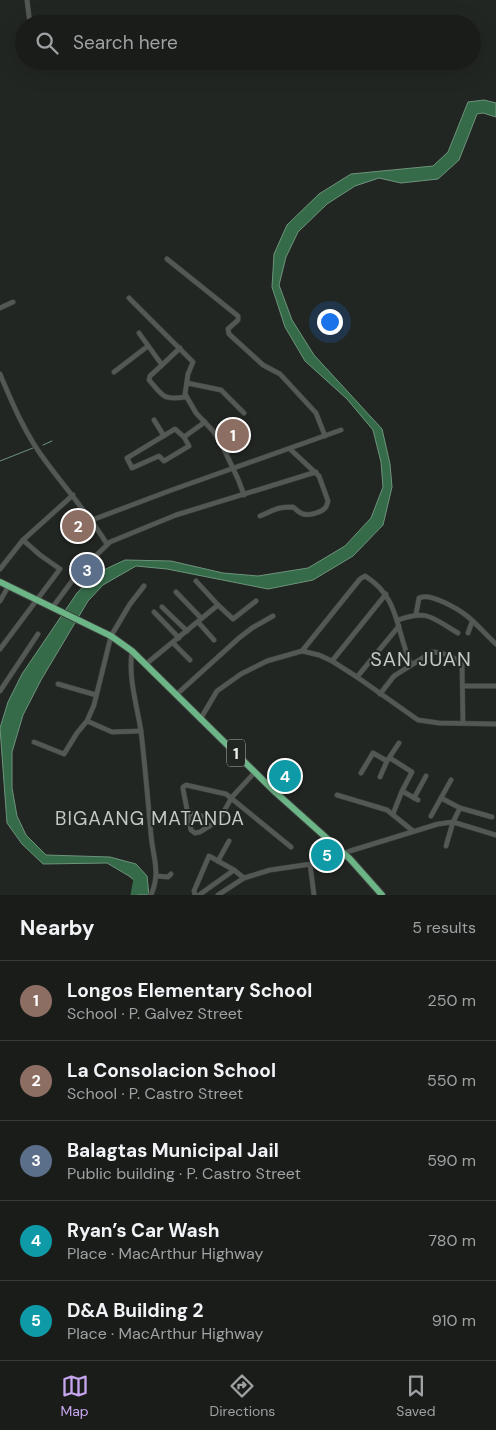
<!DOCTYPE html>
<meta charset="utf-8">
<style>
body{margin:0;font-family:"DM Sans",sans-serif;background:#232523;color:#f1f3f6}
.you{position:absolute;left:329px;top:321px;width:18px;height:18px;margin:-12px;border:4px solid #fff;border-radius:50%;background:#1a73e8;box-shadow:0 0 0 8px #1a73e833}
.badge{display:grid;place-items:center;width:32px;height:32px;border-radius:50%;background:#c7a6ef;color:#fff;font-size:16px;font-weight:700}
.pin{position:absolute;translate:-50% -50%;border:2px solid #fff;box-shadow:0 1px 5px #0006}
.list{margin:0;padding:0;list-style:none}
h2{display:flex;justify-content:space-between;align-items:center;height:65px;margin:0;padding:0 20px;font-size:21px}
h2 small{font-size:16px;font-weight:400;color:#9fa1a2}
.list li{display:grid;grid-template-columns:32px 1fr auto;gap:15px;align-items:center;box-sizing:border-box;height:80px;padding:0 20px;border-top:1px solid #383a39}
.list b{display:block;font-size:19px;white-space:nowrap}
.list p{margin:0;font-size:16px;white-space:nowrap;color:#9fa1a2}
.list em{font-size:16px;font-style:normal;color:#9fa1a2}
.icon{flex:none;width:28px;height:28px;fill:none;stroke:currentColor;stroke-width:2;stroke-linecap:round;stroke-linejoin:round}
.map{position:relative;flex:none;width:496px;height:895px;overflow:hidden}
.search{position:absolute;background:#1a1c1a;box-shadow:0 5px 20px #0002;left:15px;right:15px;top:15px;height:55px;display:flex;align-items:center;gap:12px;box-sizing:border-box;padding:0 18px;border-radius:28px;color:#9fa1a2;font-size:19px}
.sheet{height:465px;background:#1a1c1a}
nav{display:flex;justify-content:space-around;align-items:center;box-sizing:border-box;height:70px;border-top:1px solid #383a39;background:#1a1c1a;font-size:14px;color:#9fa1a2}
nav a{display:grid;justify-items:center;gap:2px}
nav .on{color:#c7a6ef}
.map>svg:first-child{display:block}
.water{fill:#366b4a;stroke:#6d937b}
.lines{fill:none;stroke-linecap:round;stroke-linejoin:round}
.stream{stroke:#6d937b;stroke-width:1}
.river{stroke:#366b4a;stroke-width:7}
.minor-casing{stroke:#3e403e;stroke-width:5.5}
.highway-casing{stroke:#3e403e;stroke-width:8}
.minor{stroke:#545855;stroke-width:4.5}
.highway{stroke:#6cb586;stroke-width:6}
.labels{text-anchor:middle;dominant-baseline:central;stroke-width:4;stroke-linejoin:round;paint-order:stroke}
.shield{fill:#222623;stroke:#b0b3b0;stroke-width:1}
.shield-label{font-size:16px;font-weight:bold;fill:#edefed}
.neighbourhood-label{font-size:19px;letter-spacing:1px;fill:#c5cac7;stroke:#222623}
.quarter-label{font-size:20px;letter-spacing:1px;fill:#c5cac7;stroke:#222623}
</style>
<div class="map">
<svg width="496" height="895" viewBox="0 0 496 895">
<rect width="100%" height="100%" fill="#222623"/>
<polygon class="water" points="484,100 496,103 496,117 483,113 477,114 459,160 438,179 401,183 379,178 355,186 327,204 298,232 286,257 279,285 292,320 314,355 382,429 390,464 392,487 383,525 353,556 313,580 268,589 167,569 136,566 103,585 88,601 41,680 23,715 12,752 12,788 17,816 26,835 46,855 110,857 136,864 147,876 149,895 133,895 135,891 135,881 129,876 107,863 43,864 22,844 7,823 0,728 8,702 22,674 77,593 95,574 125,560 171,561 223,573 258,576 308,568 345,546 371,518 383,487 381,462 373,430 347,399 305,361 285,327 272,287 274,254 287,225 319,194 351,174 433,166 448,152 468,102"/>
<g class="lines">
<g class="stream">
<polyline points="43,445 52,441"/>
<polyline points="0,461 33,448"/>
</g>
<polyline class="river" points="134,895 137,879"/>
<defs>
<g id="minor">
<polyline points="27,0 30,24"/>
<polyline points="167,259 238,316 238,320 228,329 229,334 263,365 280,374 316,413 325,436"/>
<polyline points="129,298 193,362 188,374 185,394 196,413 213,431 221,443 238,479 244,495"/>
<polyline points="0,308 13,302"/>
<polyline points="139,333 162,365 180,348"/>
<path d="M162,365L150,376L149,380C164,397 162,400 186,397"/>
<polyline points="114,372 148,346"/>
<path d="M0,374C13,405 26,436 47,463C67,490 89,515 107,544"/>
<polyline points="187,383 221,390 244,413"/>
<polyline points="154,420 164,436"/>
<polygon points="175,429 184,437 189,446 164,461 159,456 132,468 127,458"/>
<polyline points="184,437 205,422"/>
<path d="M260,516C275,510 276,507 293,507C296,509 299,513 303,514C310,516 322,512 326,507L328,501L319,476L290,449"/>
<polyline points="92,520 169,491 341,430"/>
<polyline points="0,569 23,540 73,495"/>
<polyline points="196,581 218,605 233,619 256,601"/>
<polyline points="176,592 201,618"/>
<polyline points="0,601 8,587"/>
<polyline points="162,607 187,631"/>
<polyline points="52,608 78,573 110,542 176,515 316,472"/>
<polyline points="154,612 179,638"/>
<path d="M416,614L419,598C430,592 458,609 467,616C477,624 486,635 496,644"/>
<path d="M398,620C428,609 432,618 458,633"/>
<polyline points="198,622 214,640"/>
<polyline points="468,633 472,622"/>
<polyline points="173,643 190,660"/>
<polyline points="0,649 60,569 40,555 23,540"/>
<path d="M132,651C128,677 137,706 141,731C145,766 148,800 151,835C153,858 161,872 151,895"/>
<path d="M302,651L360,579L365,576C400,597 396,632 411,664"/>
<polyline points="332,661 386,594"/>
<polyline points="146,664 218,605"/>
<polyline points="357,677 399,626"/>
<polyline points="58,684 96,695"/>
<polyline points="463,686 496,686"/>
<polyline points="0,691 38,634"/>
<path d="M380,694L394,676L432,652C441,652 455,657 462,664L463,723"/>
<polyline points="176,695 239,638 252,628 273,616"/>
<polyline points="201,718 217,691 241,674 267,661 302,651 319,655 332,661 357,677 418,720 439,723 496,724"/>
<polyline points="87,721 112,732 141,731"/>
<polyline points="34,742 64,754 77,733 87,721 94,705 111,636 130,604 144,586"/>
<polyline points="390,758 412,772 402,791 393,814"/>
<polyline points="255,772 232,797 219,820 200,832 195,833 191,830 183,789 183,787 186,785 226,794 291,847"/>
<polyline points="361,773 373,753 387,761"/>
<polyline points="380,777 387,761 399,743"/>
<polyline points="402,791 418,800"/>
<polyline points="337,795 387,810 413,831"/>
<polyline points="414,798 426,776"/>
<polyline points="441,798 460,808 492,817"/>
<polyline points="187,813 219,820"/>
<polyline points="149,816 165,819"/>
<polyline points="431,816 451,780"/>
<polyline points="446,846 453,822 460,808"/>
<polyline points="218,861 229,841"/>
<polyline points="310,864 314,895"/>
<polyline points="157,876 168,877 171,874"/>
<polyline points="195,895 194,891 209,856 234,870"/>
<polyline points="199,895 234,870 244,878"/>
<polyline points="218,895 244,878 270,870 318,863 350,851 438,824 453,822 496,835"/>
</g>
<polyline id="highway" points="0,582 111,636 132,651 274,791 350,859 382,895"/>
</defs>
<use href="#minor" class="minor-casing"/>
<use href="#highway" class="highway-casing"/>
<use href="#minor" class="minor"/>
<use href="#highway" class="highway"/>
</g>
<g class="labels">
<rect class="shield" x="227" y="739.5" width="18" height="27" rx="4"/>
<g class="shield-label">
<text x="236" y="753">1</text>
</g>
<g class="neighbourhood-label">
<text x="150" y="818">BIGAANG MATANDA</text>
</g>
<g class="quarter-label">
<text x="421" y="659">SAN JUAN</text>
</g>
</g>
</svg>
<div class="you"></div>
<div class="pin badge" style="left:233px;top:435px;background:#8d6e63">1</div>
<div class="pin badge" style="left:78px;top:526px;background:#8d6e63">2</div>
<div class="pin badge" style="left:87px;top:570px;background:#5c6f8a">3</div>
<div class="pin badge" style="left:285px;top:776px;background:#0f9aa8">4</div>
<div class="pin badge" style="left:327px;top:855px;background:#0f9aa8">5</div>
<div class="search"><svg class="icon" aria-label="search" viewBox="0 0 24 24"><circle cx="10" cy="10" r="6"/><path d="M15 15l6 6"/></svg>Search here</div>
</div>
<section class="sheet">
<h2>Nearby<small>5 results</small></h2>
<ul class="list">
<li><span class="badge" style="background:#8d6e63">1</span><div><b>Longos Elementary School</b><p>School · P. Galvez Street</p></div><em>250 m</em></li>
<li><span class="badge" style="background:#8d6e63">2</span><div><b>La Consolacion School</b><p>School · P. Castro Street</p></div><em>550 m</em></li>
<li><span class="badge" style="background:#5c6f8a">3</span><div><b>Balagtas Municipal Jail</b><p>Public building · P. Castro Street</p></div><em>590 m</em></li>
<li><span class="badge" style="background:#0f9aa8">4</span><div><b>Ryan’s Car Wash</b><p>Place · MacArthur Highway</p></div><em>780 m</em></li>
<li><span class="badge" style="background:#0f9aa8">5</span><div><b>D&amp;A Building 2</b><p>Place · MacArthur Highway</p></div><em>910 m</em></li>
</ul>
</section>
<nav>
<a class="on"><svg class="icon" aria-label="map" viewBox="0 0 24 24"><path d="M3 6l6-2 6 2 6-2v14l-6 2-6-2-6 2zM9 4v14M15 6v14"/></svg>Map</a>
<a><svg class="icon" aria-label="directions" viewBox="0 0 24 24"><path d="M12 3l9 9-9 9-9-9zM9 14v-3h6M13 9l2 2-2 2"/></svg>Directions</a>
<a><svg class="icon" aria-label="saved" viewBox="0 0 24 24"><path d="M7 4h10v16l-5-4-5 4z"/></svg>Saved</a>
</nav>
